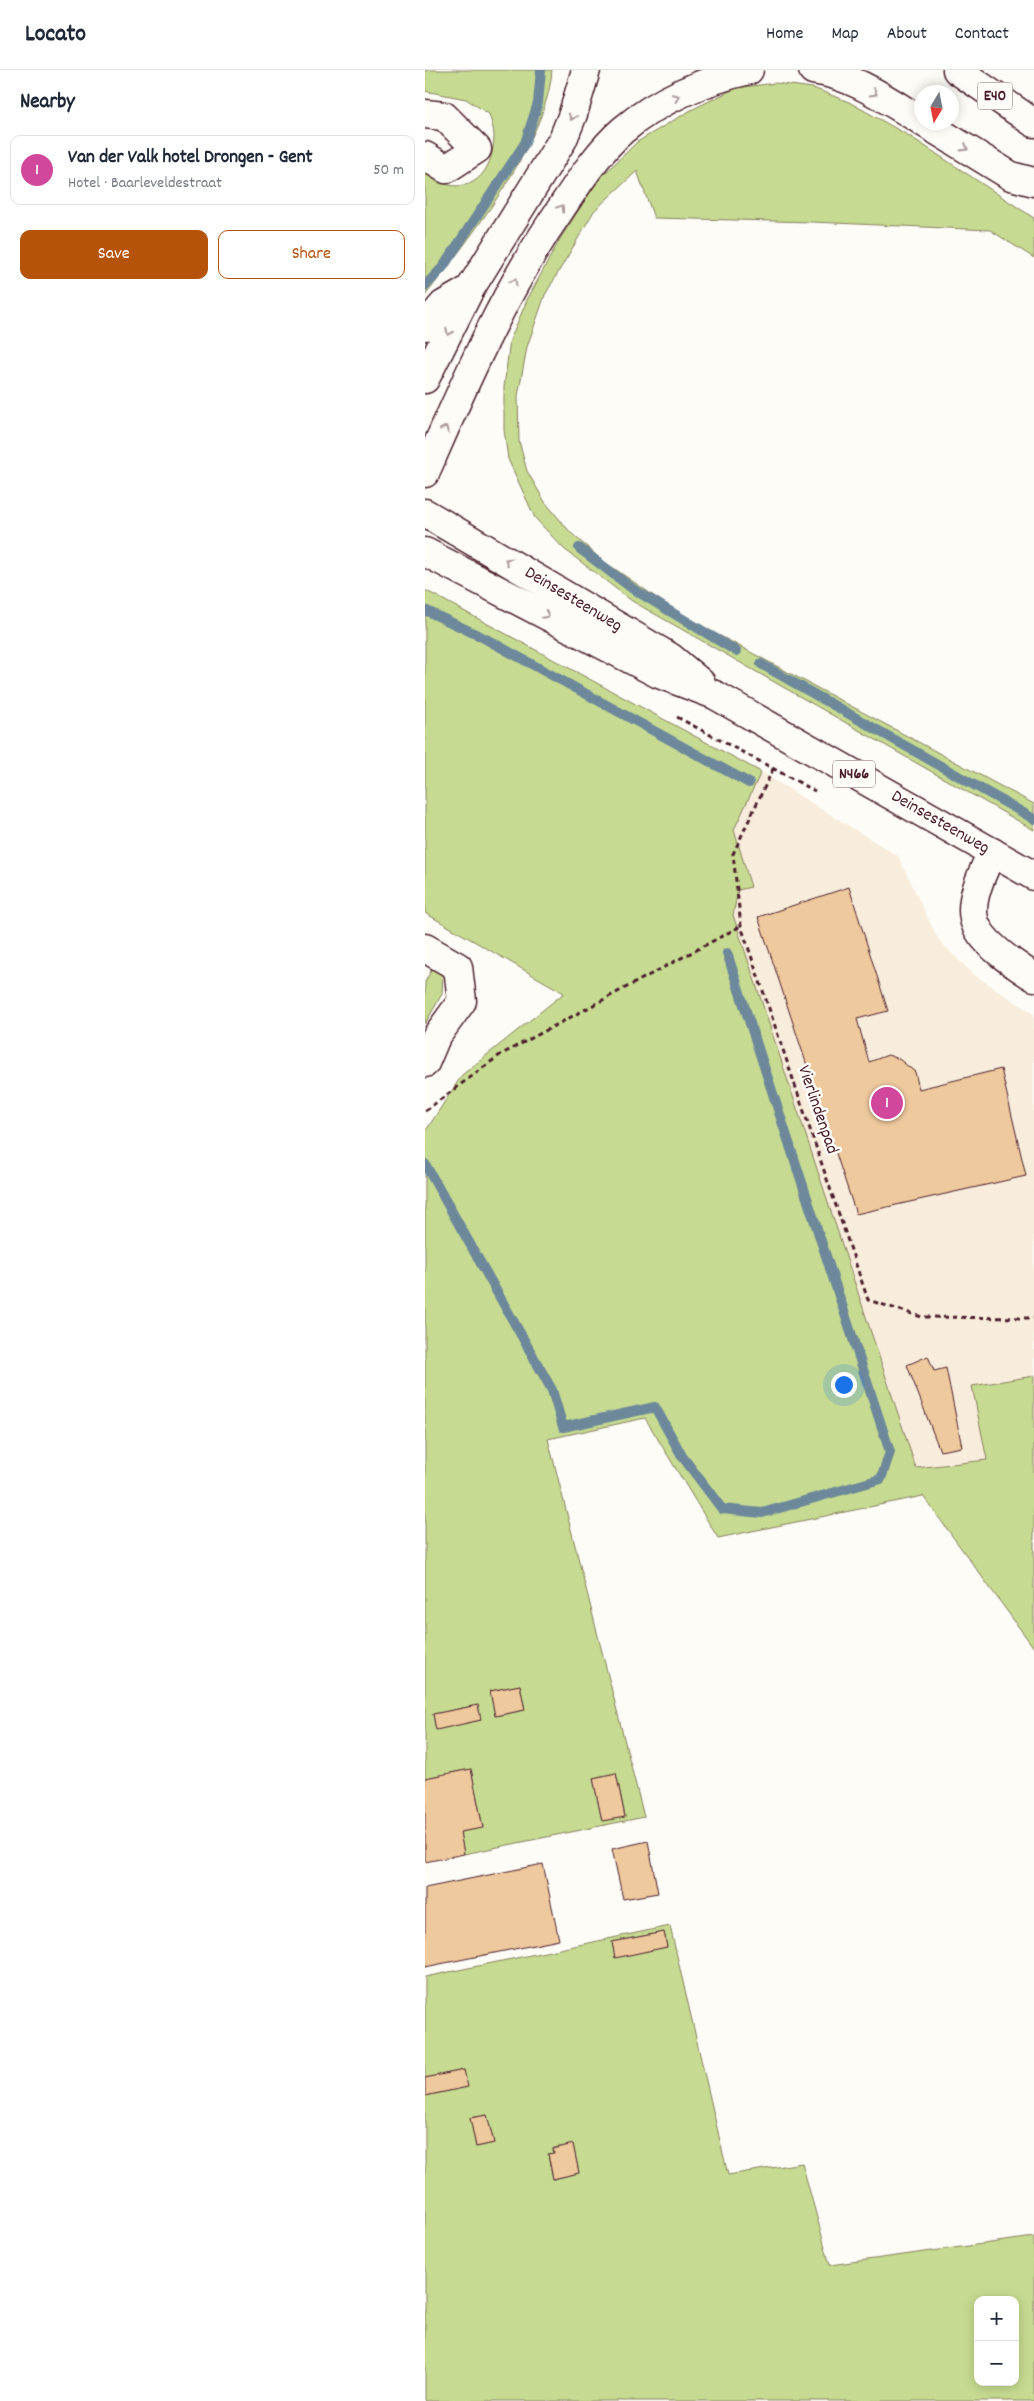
<!DOCTYPE html>
<meta charset="utf-8">
<style>
body{margin:0;font-family:Dekko,sans-serif;background:#f6f6f7;color:#1f2937}
.controls{position:absolute;right:15px;bottom:15px;display:grid;overflow:hidden;border-radius:10px;box-shadow:0 2px 12px #0003}
.controls button{width:45px;height:45px;display:grid;place-items:center;padding:0;border:0;border-bottom:1px solid #e0e1e3;background:#fff;color:#1f2937;font:25px sans-serif}
.compass{position:absolute;left:489px;top:15px;width:45px;height:45px;border-radius:50%;background:#fff;box-shadow:0 2px 12px #0003;rotate:190deg}
.you{position:absolute;left:418px;top:1314px;width:18px;height:18px;margin:-12px;border:4px solid #fff;border-radius:50%;background:#1a73e8;box-shadow:0 0 0 8px #1a73e833}
.badge{display:grid;place-items:center;width:32px;height:32px;border-radius:50%;background:#b45309;color:#fff;font-size:16px;font-weight:700}
.pin{position:absolute;translate:-50% -50%;border:2px solid #fff;box-shadow:0 1px 5px #0006}
.list{margin:0;padding:0;list-style:none}
h2{display:flex;justify-content:space-between;align-items:center;height:65px;margin:0;padding:0 20px;font-size:21px}
h2 small{font-size:16px;font-weight:400;color:#747a83}
.list li{display:grid;grid-template-columns:32px 1fr auto;gap:15px;align-items:center;box-sizing:border-box;height:70px;margin:0 10px 10px;padding:0 10px;border:1px solid #e0e1e3;border-radius:10px}
.list b{display:block;font-size:19px;white-space:nowrap}
.list p{margin:0;font-size:16px;white-space:nowrap;color:#747a83}
.list em{font-size:16px;font-style:normal;color:#747a83}
.actions{display:flex;gap:10px;padding:15px 20px}
.actions a{flex:1;padding:11px 0;border:1px solid #b45309;border-radius:10px;text-align:center;font-size:18px;color:#b45309}
.actions .main{background:#b45309;color:#fff}
.map{position:relative;flex:none;width:609px;height:2331px;overflow:hidden}
header{display:flex;align-items:center;gap:30px;box-sizing:border-box;height:70px;padding:0 25px;background:#fff;border-bottom:1px solid #e0e1e3}
header strong{font-size:24px}
nav{display:flex;gap:28px;margin-inline-start:auto;font-size:18px}
main{display:flex}
aside{flex:1;background:#fff}
.map>svg:first-child{display:block}
.built{fill:#f8eddc}
.green{fill:#c6db91;stroke:#887d5e;fill-rule:evenodd}
.lines{fill:none;stroke-linecap:round;stroke-linejoin:round}
.stream{stroke:#6d889a;stroke-width:10}
.building{fill:#eec99e;stroke:#4a1f2b}
.minor-casing{stroke:#4a1f2b;stroke-width:31}
.major-casing{stroke:#4a1f2b;stroke-width:31}
.highway-casing{stroke:#4a1f2b;stroke-width:31}
.path{stroke:#4a1f2b;stroke-width:3;stroke-dasharray:5 4;stroke-linecap:butt}
.minor{stroke:#fdfcf7;stroke-width:28}
.major{stroke:#fdfcf7;stroke-width:28}
.highway{stroke:#fdfcf7;stroke-width:28}
.oneway{stroke:#ac999b}
.labels{text-anchor:middle;dominant-baseline:central;stroke-width:5;stroke-linejoin:round;paint-order:stroke}
.shield{fill:#fdfcf7;stroke:#806168;stroke-width:1}
.shield-label{font-size:16px;font-weight:bold;fill:#4a1f2b}
.street-label{font-size:18px;fill:#4a1f2b;stroke:#fdfcf7}
</style>
<header>
<strong>Locato</strong>
<nav><a>Home</a><a>Map</a><a>About</a><a>Contact</a></nav>
</header>
<main>
<aside>
<h2>Nearby<small></small></h2>
<ul class="list">
<li><span class="badge" style="background:#d1479c">1</span><div><b>Van der Valk hotel Drongen - Gent</b><p>Hotel · Baarleveldestraat</p></div><em>50 m</em></li>
</ul>
<div class="actions"><a class="main">Save</a><a>Share</a></div>
</aside>
<div class="map">
<svg width="609" height="2331" viewBox="0 0 609 2331">
<rect width="100%" height="100%" fill="#fdfcf7"/>
<filter id="ink" filterUnits="userSpaceOnUse"><feTurbulence type="fractalNoise" baseFrequency=".02" numOctaves="2"/><feDisplacementMap in="SourceGraphic" scale="10" xChannelSelector="R" yChannelSelector="G"/><feConvolveMatrix kernelMatrix="1 2 1 2 8 2 1 2 1" color-interpolation-filters="sRGB"/></filter>
<g filter="url(#ink)">
<polygon class="built" points="336,702 473,786 513,869 548,904 609,944 609,1306 547,1316 562,1390 491,1398 308,845 313,819 326,817 309,760"/>
<g class="green">
<path d="M0,0H127C122,72 44,169 0,226V103C37,131 68,111 69,66C69,59 66,51 64,44L41,29L0,21Z"/>
<polygon points="350,13 388,18 424,32 486,67 609,148 609,188 565,160 387,152 229,148 212,101 169,141 120,225 102,277 93,326 94,371 102,401 120,432 146,463 177,490 258,546 609,734 609,760 207,531 139,479 110,448 83,389 79,360 79,317 85,270 102,230 135,169 173,110 212,72 266,40 311,18"/>
<path d="M0,520L336,702L309,760L326,817L313,820L308,845L491,1398L562,1390L547,1316L609,1306V1578L498,1426L293,1468L220,1348L123,1369L219,1747L39,1784L35,1762L58,1757L46,1699L0,1708V1062L37,1005L139,923L0,843ZM95,1615L100,1640L70,1646L65,1621ZM53,1635L56,1650L11,1659L8,1644ZM191,1703L200,1746L177,1751L168,1708Z"/>
<polygon points="10,893 18,901 17,924 0,954 0,912"/>
<path d="M245,1856L303,2105L377,2093L405,2195L609,2167V2331H0V2026L42,2017L39,2000L0,2008V1907ZM239,1862L242,1877L190,1887L187,1872ZM62,2045L69,2073L51,2077L45,2048ZM148,2075L154,2103L128,2109L123,2084L129,2083L128,2078ZM553,2230H590V2312H553Z"/>
</g>
<g class="lines">
<g class="stream">
<polyline points="0,216 18,197 100,73 113,33 116,0"/>
<polyline points="154,478 208,519 311,581"/>
<polyline points="0,540 59,568 324,713"/>
<polyline points="336,594 609,749"/>
<polyline points="0,1094 127,1320 138,1357 230,1337 257,1386 297,1439 337,1443 456,1409 465,1382 302,883"/>
</g>
</g>
<g class="building">
<polygon points="424,817 463,941 432,949 444,992 463,985 474,989 490,1002 494,1019 576,999 601,1106 431,1144 333,847"/>
<polygon points="503,1286 509,1301 521,1298 537,1377 515,1381 482,1295"/>
<polygon points="95,1615 100,1640 70,1646 65,1621"/>
<polygon points="53,1635 56,1650 11,1660 8,1644"/>
<polygon points="46,1699 58,1758 35,1762 39,1784 0,1792 0,1708"/>
<polygon points="191,1703 200,1747 177,1751 168,1708"/>
<polygon points="223,1771 233,1823 198,1829 187,1779"/>
<polygon points="118,1794 134,1870 0,1897 0,1818"/>
<polygon points="239,1862 242,1877 190,1888 187,1872"/>
<polygon points="39,2000 43,2017 0,2026 0,2008"/>
<polygon points="62,2045 69,2073 51,2077 45,2048"/>
<polygon points="148,2074 154,2103 128,2109 123,2084 129,2083 128,2079"/>
</g>
<g class="lines">
<defs>
<g id="minor">
<polyline points="0,44 19,46 52,79 21,99 0,86"/>
<path d="M567,782C559,800 544,828 549,849C554,872 590,895 609,907"/>
<polyline points="0,878 33,897 37,931 11,967 0,993"/>
</g>
<g id="major">
<polyline points="0,443 245,587 276,613"/>
<polyline points="0,482 234,604 290,625 609,806"/>
</g>
<g id="highway">
<path d="M388,0C428,5 463,31 497,51"/>
<polyline points="532,0 609,53"/>
<polyline points="498,52 586,106 609,112"/>
<polyline points="0,256 18,235 42,221"/>
<polyline points="0,309 45,219 138,69 148,44 161,0"/>
<path d="M0,403C41,310 79,221 137,137C155,110 174,81 198,60C233,30 280,10 324,0"/>
</g>
</defs>
<use href="#minor" class="minor-casing"/>
<use href="#major" class="major-casing"/>
<use href="#highway" class="highway-casing"/>
<g class="path">
<polyline points="252,647 390,721"/>
<polyline points="348,699 308,784 316,856 443,1230 497,1247 609,1248"/>
<polyline points="0,1041 75,985 316,856"/>
</g>
<use href="#minor" class="minor"/>
<use href="#major" class="major"/>
<use href="#highway" class="highway"/>
</g>
<defs><path id="oneway-chevron" d="M-2-3.5L2.5 0L-2 3.5" fill="none" stroke-width="1.6" stroke-linecap="round" stroke-linejoin="round" transform="scale(1.25)"/></defs>
<g class="oneway">
<use href="#oneway-chevron" transform="translate(449 23) rotate(31)"/>
<use href="#oneway-chevron" transform="translate(251 27) rotate(-26)"/>
<use href="#oneway-chevron" transform="translate(147 47) rotate(110)"/>
<use href="#oneway-chevron" transform="translate(540 78) rotate(31)"/>
<use href="#oneway-chevron" transform="translate(136 138) rotate(-56)"/>
<use href="#oneway-chevron" transform="translate(89 212) rotate(-60)"/>
<use href="#oneway-chevron" transform="translate(24 262) rotate(117)"/>
<use href="#oneway-chevron" transform="translate(20 359) rotate(-66)"/>
<use href="#oneway-chevron" transform="translate(83 491) rotate(-150)"/>
<use href="#oneway-chevron" transform="translate(121 545) rotate(27)"/>
</g>
</g>
<g class="labels">
<g class="shield">
<rect x="552.5" y="12.5" width="35" height="27" rx="4"/>
<rect x="408" y="690.5" width="42" height="27" rx="4"/>
</g>
<g class="shield-label">
<text x="570" y="26">E40</text>
<text x="429" y="704">N466</text>
</g>
<g class="street-label">
<text transform="translate(148 530) rotate(31)">Deinsesteenweg</text>
<text transform="translate(515 753) rotate(30)">Deinsesteenweg</text>
<text transform="translate(392 1040) rotate(71)">Vierlindenpad</text>
</g>
</g>
</svg>
<div class="controls">
<button>+</button>
<button>−</button>
</div>
<svg class="compass" viewBox="-18 -18 36 36"><path d="M0-13l5 13h-10z" fill="#e53935"/><path d="M0 13l5-13h-10z" fill="#747a83"/></svg>
<div class="you"></div>
<div class="pin badge" style="left:462px;top:1033px;background:#d1479c">1</div>
</div>
</main>
